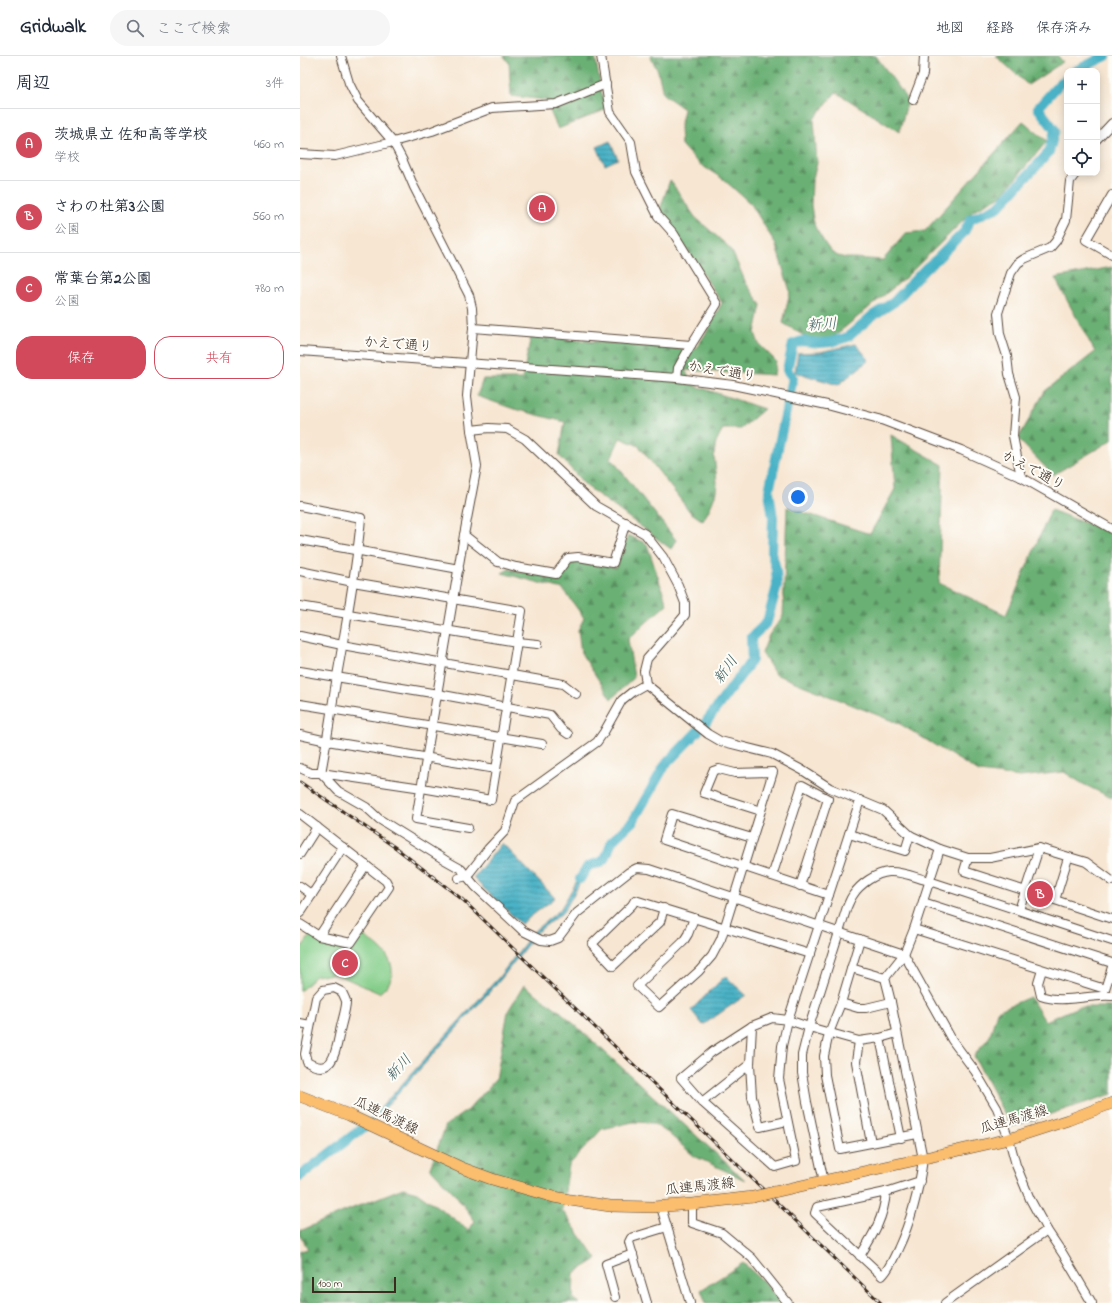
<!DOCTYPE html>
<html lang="ja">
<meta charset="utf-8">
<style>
body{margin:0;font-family:"Indie Flower","Klee One",sans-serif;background:#f6f6f7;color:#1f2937}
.controls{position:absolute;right:12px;top:12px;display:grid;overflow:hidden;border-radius:8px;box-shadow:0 2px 10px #0003}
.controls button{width:36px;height:36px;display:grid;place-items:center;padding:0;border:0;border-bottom:1px solid #e0e1e3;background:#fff;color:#1f2937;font:20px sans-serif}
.scale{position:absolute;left:12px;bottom:10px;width:84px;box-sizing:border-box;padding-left:4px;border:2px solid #3b2a1e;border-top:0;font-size:11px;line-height:14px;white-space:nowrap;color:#3b2a1e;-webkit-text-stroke:3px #fdfcf7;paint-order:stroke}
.you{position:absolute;left:498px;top:441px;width:14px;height:14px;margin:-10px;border:3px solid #fff;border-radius:50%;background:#1a73e8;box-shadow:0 0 0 6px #1a73e833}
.badge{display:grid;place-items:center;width:26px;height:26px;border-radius:50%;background:#d1495b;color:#fff;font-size:13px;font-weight:700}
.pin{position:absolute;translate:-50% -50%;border:2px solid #fff;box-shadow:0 1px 4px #0006}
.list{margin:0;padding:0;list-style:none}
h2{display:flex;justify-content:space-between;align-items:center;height:52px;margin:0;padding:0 16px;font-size:17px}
h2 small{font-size:13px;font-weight:400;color:#747a83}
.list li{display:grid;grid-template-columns:26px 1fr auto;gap:12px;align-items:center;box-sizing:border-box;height:72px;padding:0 16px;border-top:1px solid #e0e1e3}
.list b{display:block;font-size:15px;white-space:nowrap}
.list p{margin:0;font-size:13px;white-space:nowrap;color:#747a83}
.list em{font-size:13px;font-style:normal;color:#747a83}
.actions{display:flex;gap:8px;padding:12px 16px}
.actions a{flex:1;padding:9px 0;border:1px solid #d1495b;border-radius:16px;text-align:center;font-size:14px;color:#d1495b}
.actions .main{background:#d1495b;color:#fff}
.icon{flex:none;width:22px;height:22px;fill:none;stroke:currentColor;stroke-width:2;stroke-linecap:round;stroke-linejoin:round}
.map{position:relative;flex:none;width:812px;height:1247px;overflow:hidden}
header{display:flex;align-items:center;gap:24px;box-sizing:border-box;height:56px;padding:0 20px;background:#fff;border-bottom:1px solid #e0e1e3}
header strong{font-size:19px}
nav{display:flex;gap:22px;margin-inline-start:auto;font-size:14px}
.search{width:280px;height:36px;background:#f6f6f7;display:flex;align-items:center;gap:10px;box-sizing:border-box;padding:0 14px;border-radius:22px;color:#747a83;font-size:15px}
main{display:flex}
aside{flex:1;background:#fff}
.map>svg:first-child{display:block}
.forest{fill:url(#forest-firs);stroke:#526d4a}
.park{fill:#83cd89;stroke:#5f7c54}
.water{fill:url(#water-rules);stroke:#426e72}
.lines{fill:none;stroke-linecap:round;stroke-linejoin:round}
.river{stroke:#48b2c6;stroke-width:10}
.minor-casing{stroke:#574639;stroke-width:10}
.major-casing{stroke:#574639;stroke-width:12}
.minor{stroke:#fff;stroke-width:8}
.major{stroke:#fbbd6e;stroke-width:11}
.rail-casing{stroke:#3b2a1e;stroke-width:3}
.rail{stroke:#fdfcf7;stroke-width:1.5;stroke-dasharray:4.5;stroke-linecap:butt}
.major-bridge-casing{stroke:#574639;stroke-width:12;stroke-linecap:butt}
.major-bridge{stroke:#fbbd6e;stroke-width:11}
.labels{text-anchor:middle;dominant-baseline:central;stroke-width:4;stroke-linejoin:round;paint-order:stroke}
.street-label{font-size:14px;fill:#3b2a1e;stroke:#fdfcf7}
.water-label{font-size:15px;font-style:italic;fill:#406061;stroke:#fdfcf7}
</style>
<header>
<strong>Gridwalk</strong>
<div class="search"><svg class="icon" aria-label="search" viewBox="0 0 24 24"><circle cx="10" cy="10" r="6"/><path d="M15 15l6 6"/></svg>ここで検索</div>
<nav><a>地図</a><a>経路</a><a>保存済み</a></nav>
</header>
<main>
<aside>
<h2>周辺<small>3件</small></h2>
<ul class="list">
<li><span class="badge">A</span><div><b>茨城県立 佐和高等学校</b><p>学校</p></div><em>460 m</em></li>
<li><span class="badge">B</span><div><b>さわの杜第3公園</b><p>公園</p></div><em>560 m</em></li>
<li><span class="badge">C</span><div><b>常葉台第2公園</b><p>公園</p></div><em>780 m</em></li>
</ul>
<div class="actions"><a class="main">保存</a><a>共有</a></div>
</aside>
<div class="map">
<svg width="812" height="1247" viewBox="0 0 812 1247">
<defs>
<pattern id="forest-firs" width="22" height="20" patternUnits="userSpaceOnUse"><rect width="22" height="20" fill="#6ab075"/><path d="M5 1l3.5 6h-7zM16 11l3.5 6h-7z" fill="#588f5f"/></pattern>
<pattern id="water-rules" width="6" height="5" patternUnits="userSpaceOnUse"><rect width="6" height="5" fill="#48b2c6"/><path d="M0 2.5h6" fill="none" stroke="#3d91a0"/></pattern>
</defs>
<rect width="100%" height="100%" fill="#fdfcf7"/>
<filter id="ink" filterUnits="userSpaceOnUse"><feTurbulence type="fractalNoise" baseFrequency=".025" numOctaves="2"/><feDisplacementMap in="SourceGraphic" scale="8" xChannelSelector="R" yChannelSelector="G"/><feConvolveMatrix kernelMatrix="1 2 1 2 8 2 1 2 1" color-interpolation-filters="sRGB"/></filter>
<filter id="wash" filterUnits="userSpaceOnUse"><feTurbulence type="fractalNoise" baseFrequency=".012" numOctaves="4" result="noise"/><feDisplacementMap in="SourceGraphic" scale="16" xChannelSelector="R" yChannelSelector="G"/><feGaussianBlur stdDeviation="0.9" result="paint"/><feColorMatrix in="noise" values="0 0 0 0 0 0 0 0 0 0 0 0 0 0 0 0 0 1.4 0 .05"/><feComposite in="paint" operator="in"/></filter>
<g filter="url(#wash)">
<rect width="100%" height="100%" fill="#f7e6d2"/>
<g class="forest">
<polygon points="204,0 295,0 305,54 258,73 245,44 211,40 209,7"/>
<polygon points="350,0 576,0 608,44 599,76 536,36 514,63 517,107 512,126 511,149 513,162 515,171 526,189 531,196 538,200 546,202 554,202 583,204 606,177 625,175 723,65 747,85 702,139 673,155 605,222 532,282 509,283 483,267 490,235 475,187 451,148 423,123 398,107 381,89 380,71 384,53 363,38 358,15"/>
<polygon points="696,0 758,0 763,6 728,29"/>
<path d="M370,124L395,161L431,193L446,227L461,249L455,277L459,288L476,305L474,319L385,314L393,329L464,353L441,373H423C409,395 416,404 417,427C417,440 409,454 403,465L390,456L339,390L320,382L311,402L376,484L371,493L285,429L259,399L265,366L214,353L177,340L183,323H222L231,280L369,292L396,293L406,277L422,247L360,153Z"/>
<polygon points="812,211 812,384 753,419 718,383 745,335 795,296 755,222"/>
<polygon points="591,379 643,409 639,527 706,559 751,454 806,475 812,471 812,742 783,728 764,716 720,721 679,716 600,668 475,618 462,597 469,579 483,560 487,451 570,478 595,433"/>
<polygon points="328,479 347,488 367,548 328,583 334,622 311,643 281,597 278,574 284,562 263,533 202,517 209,513 258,523 264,514 277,504 316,512"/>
<polygon points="224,929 261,956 445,1124 394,1100 368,1077 352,1067 333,1066 302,1073 269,1109 262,1154 297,1203 274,1217 273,1243 279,1247 0,1247 0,1195 8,1193 0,1179 0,1175 43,1156 103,1132 117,1136 153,1162 168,1174 175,1165 155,1138 130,1112 146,1069 169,1053 196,1023 208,955"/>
<polygon points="730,941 745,965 778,951 812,951 812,1038 711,1071 674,1000 690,980 697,955"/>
<polygon points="443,1207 462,1224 482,1247 406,1247 401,1234"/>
</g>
<g class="park">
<polygon points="730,829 754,837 751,846 727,838"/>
<path d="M11,878L52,890L61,878C77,889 99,903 90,925C88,930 83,934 79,937L36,918L16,920L0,935V888L3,890Z"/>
</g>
<g class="water">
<polygon points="310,85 318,103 305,109 297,91"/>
<polygon points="556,288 569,304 538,329 495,316 498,297 520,296"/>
<polygon points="202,787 255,842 221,868 173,822"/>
<polygon points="285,811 287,814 266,852 262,857 237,876 201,923 67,1072 59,1078 57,1076 65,1069 199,921 235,874 260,854"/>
<polygon points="425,920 446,939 403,969 391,954"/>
</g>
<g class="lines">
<g class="river">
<polyline points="775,15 806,0"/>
<polyline points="403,670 452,604 451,582 467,566 477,530 476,513 472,498 473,462 469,435 493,322 487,314 493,288 502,285 520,287 531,286 548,281 572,260 594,246 626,212 636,204 664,176 671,163 698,151 742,104 749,96 755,74 738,52 760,27 767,23"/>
<polyline points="280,823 288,810 301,806 305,803 312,785 333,765 365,709 398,675"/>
<polyline points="0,1120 68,1068"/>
</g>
</g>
</g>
<g filter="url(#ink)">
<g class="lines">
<defs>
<g id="minor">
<polyline points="41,0 49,27 58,45 93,86 102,103 114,131 169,239 172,252 173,272 167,340 171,374 177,410 164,479 116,763 168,772"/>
<polyline points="301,0 310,56 331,86 336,116 358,160 374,178 417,248 391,289 378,312 377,322"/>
<polyline points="613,44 623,18 624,0"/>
<polyline points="797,83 812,67"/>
<polyline points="0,98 35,100 93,86 132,75 192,52 256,48 306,28"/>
<polyline points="812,139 786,184 812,199"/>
<polyline points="173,272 391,289"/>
<polyline points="0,295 377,322 433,329 527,349 579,363 661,394 721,421 812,473"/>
<polyline points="171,374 189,372 207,373 225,383 296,450 345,478 363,501 378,529 385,547 385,559 380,565 347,603 344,615 346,628 408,678 420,685 472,698 502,714 530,732 583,754 610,779 640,793 668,802 690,802 739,792 786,806 812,825"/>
<polyline points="721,421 713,380 716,341 709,318 707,300 700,278 698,257 711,217 718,207 724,203 750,192 756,185 766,164 770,125 776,117"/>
<path d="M0,450L61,462C57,510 48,557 40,603C33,641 28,680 21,717L122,732L191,744L222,555L53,526L0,515"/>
<polyline points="164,479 198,506 216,511 256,518 268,502 278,501 313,507 326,466"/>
<polyline points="0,484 159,513"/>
<polyline points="0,550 217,586 238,588"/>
<polyline points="0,580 42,589 263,628 276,638"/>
<polyline points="0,615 138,638 250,659 261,673 268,678"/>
<polyline points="0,648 242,688"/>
<polyline points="0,679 27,685 196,713"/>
<polyline points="0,712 11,717 21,717 38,735 66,751 79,763 145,804 161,813 175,830 223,875 241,884 250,885 258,882 277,857 329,816 337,812 349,813 604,898 614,873 640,793"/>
<polyline points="560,744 488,964 482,990 479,1023 496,1105 475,1111 402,1046 381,1022 412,996 452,970 472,962 488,964 509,971 559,985 580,982 597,977"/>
<polyline points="0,758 86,825 89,831 51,887 19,880"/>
<polyline points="549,778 605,795 610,779"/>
<polyline points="452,782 372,758 364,784 529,839"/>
<polyline points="0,798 17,771"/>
<polyline points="668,802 664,815 726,835"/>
<polyline points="768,802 755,844 812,863"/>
<polyline points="472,820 502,729 528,743 500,830"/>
<polyline points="159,822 167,820 188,793 205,775 215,745 297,686 304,676 322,644 332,636 346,628"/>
<polyline points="0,830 12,839"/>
<polyline points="623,846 812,907"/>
<polyline points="364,852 360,866 313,910 292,888 332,849 335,844 510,898"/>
<polyline points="719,854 739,792"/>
<polyline points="0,857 43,791"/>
<polyline points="394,862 388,878 383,886 337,930 359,951 399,915 412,900 421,883 473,716 435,717 419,713 413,715 404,737 461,755"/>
<polyline points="0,868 19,880 66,809"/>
<polyline points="614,873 805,933 812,911"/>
<polyline points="560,883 541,947 529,977 524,1000 525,1019 540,1093 617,1078"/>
<polyline points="551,912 585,922"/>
<path d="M742,914L738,927L741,940C763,948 789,938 812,940"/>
<path d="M34,932L42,936C43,938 45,942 46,945C47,950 41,969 40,975C36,995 33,1022 7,1006L5,998L16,942L23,934Z"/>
<polyline points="541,947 558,952 566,952 591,946"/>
<polyline points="0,967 10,969"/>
<polyline points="452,970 450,1008 452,1041 460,1071 487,1065"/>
<polyline points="580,982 601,1082"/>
<polyline points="559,985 556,1006 571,1087"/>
<polyline points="402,1046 450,1008"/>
<path d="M620,1125L586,1136L517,1151L515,1157L582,1220C590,1212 593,1203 598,1193C611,1165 619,1134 623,1103L591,946L585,922L604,898L652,984L675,1015L697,1052L709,1083L716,1109L730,1143L747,1174L763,1198L792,1247"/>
<path d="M524,1126L507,1046L502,1017V999L509,971L547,851C549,847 550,843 553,839C560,828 576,817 589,816C602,815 617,822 629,825L812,885"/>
<polyline points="392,1148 392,1167 422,1177 452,1202 488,1247"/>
<polyline points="361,1151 390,1247"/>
<path d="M560,1200C573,1179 584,1162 586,1136"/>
<polyline points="315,1241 306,1208 333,1198"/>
<polyline points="347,1247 329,1186 331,1182 367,1171"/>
<polyline points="645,1247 747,1174"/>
</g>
<g id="major">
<polyline points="0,1040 49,1059 162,1112 192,1123 254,1141 270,1144 310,1150 353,1151 392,1148 453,1141"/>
<polyline points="474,1136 709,1083 768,1064 812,1047"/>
</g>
</defs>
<use href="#minor" class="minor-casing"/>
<use href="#major" class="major-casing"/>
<use href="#minor" class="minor"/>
<use href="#major" class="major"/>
<defs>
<polyline id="rail" points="0,726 96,792 163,844 581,1247"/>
</defs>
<use href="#rail" class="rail-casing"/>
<use href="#rail" class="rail"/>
<defs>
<polyline id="major-bridge" points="453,1141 474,1136"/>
</defs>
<use href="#major-bridge" class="major-bridge-casing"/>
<use href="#major-bridge" class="major-bridge"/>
</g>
</g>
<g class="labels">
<g class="street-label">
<text transform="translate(98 289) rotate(4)">かえで通り</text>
<text transform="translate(422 316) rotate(9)">かえで通り</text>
<text transform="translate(733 415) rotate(28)">かえで通り</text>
<text transform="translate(86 1060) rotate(26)">瓜連馬渡線</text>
<text transform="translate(714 1064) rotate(-16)">瓜連馬渡線</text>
<text transform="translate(400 1131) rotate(-6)">瓜連馬渡線</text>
</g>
<g class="water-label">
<text transform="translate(522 269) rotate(-4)">新川</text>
<text transform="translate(426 614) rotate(-54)">新川</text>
<text transform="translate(99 1012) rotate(-48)">新川</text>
</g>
</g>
</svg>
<div class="controls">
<button>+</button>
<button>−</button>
<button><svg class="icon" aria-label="locate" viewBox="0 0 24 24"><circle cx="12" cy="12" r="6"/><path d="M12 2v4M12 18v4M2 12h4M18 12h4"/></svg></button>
</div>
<div class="scale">100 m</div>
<div class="you"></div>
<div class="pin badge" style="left:242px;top:152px">A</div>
<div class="pin badge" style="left:740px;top:838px">B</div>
<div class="pin badge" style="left:45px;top:907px">C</div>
</div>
</main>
